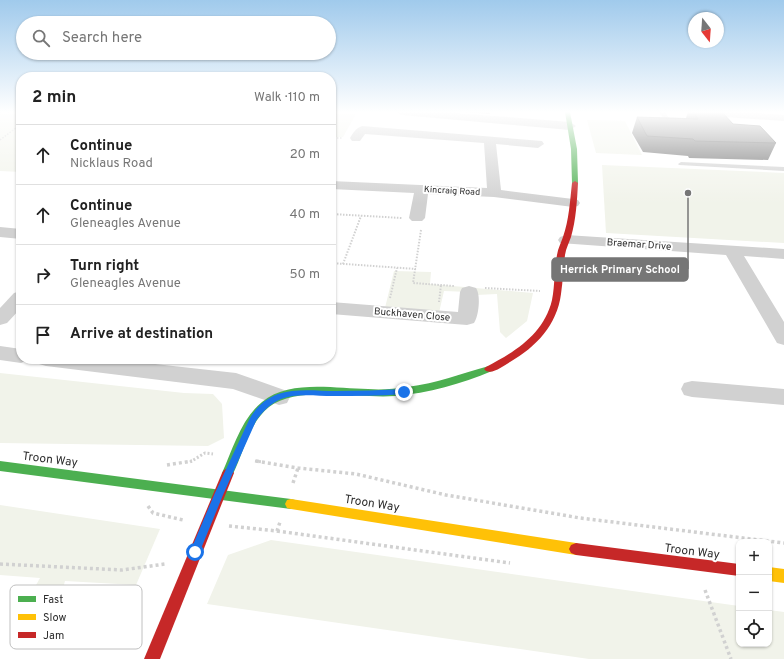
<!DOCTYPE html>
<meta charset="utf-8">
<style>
body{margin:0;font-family:Overpass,sans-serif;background:#f6f6f6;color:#222}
.controls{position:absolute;right:12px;bottom:12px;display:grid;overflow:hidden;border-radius:8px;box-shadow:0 1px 3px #0004}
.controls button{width:36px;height:36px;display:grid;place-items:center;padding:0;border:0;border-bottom:1px solid #e0e0e0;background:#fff;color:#222;font:20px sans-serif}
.compass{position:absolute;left:688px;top:12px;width:36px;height:36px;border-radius:50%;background:#fff;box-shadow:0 1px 3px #0004;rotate:163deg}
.stop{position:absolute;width:12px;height:12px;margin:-9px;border:3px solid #1a73e8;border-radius:50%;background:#fff}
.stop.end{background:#1a73e8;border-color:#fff;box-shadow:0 1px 4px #0008}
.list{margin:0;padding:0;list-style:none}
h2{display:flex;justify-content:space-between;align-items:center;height:52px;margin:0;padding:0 16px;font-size:17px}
h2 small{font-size:13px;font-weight:400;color:#767676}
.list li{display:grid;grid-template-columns:26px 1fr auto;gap:12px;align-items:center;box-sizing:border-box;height:60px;padding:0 16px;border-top:1px solid #e0e0e0}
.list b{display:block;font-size:15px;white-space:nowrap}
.list p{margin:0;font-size:13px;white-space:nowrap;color:#767676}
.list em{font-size:13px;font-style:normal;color:#767676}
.icon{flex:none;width:22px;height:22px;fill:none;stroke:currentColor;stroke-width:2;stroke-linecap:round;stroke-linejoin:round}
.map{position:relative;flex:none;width:784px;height:659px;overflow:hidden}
.search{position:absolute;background:#fff;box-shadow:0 1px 3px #0004;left:16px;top:16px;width:320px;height:44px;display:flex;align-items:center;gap:10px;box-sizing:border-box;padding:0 14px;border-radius:22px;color:#767676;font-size:15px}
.panel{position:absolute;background:#fff;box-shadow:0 1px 3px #0004;left:16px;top:72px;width:320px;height:292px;border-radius:16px}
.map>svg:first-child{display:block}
.green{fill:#f1f3ea}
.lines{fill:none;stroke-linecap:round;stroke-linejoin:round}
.path-far3{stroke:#d1d1d1;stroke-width:1.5;stroke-dasharray:1.5 1.5;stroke-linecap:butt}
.path-far2{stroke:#d1d1d1;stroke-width:2;stroke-dasharray:1.5 1.5;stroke-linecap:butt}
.path-far1{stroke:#d1d1d1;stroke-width:3;stroke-dasharray:2 2;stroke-linecap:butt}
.path{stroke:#d1d1d1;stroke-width:3.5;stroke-dasharray:3 3;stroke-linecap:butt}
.lane{fill:#d1d1d1;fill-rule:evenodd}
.street{fill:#d1d1d1;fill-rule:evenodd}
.fast{fill:#4caf50;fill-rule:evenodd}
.slow{fill:#ffc107;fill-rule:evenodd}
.jam{fill:#c62828;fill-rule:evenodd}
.wall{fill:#6c6c6c}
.building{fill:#7d7d7d;stroke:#585858}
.route{fill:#1a73e8}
.labels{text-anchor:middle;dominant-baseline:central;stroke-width:4;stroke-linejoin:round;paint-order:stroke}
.far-street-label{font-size:9px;fill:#2c2c2c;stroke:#fff}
.street-label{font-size:10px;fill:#2c2c2c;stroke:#fff}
.near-street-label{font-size:12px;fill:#2c2c2c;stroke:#fff}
.key{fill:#fff;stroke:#c0c0c0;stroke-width:1}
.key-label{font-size:11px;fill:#2c2c2c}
.leader{fill:none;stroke:#767676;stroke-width:1.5}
.callout-dot{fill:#767676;stroke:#fff;stroke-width:1.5}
.callout{fill:#767676;stroke:#767676;stroke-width:1.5}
.callout-label{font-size:11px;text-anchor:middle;font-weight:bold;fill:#fff}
</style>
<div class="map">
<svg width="784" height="659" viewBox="0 0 784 659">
<rect width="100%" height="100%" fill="#fff"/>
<g class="green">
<polygon points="0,112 21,112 21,172 0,171"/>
<polygon points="336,113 356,114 343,137 331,137 331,120"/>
<polygon points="587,120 625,121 642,155 596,153"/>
<polygon points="602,165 784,173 784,243 606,233"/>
<polygon points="394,271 431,272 430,284 533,293 527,321 506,338 500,332 497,294 476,295 469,292 444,291 438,317 384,312"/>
<polygon points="0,373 184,393 213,394 222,404 224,438 208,446 0,443"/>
<polygon points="0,505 160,529 136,585 65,581 58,605 45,629 13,626 40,578 0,575"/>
<polygon points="271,540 739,606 739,644 769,644 769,610 784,612 784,659 589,659 207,604 228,555"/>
</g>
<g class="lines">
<g class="path-far3">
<polyline points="331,116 334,112"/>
<polyline points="331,138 343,138"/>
<polyline points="0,140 21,124"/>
</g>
<g class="path-far2">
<polyline points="331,214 402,218"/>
<polyline points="421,230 413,283 454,286"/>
<polyline points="331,263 416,269"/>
<polyline points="343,264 361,216"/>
<polyline points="485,288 540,291"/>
<polyline points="390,298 397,268"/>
<polyline points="439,302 441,285"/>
</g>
<g class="path-far1">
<polyline points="255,461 262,462"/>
<polyline points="190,462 205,453 213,454"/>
</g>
<g class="path">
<polyline points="256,461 298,468 356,474 446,495 580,518 784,543"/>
<polyline points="167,465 192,461"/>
<polyline points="293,483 298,468"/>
<polyline points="148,506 153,513 183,520"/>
<polyline points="229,526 277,531 280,522"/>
<polyline points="277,531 510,563"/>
<polyline points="0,564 122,570 165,564"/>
<polyline points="705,590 731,659"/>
</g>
<g class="lane">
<polygon points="659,112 665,112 670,120 669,121 665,121"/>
<polygon points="681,162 784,167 784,171 679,165 678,164"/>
</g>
<g class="street">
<polygon points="396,112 443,112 570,122 576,126 570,130 402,115"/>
<polygon points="690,112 746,112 784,115 784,121 696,115"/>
<path d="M362,126L542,141L544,144L538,148L496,144L501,190L573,199L578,200L580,203L578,206L573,207L494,197L428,194L425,218L422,221H412L409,218L414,193L331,189V181L487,188L484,143L365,134L360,141H352L350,138C353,133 356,128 362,126Z"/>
<polygon points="0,227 21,229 21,239 0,237"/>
<polygon points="566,235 784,249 784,259 744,256 784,322 784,345 777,343 726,255 560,243 558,240 560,237"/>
<path d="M469,286L476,288C481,295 479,316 474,323L467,325L331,314V302L458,312L460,292L462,288Z"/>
<polygon points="21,291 21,308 7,323 0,325 0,308 14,293"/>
<polygon points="0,346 21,349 21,359 30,359 21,363 0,360"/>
<polygon points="35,359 110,359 236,373 287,391 290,397 287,403 279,405 233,389 46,366 39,364"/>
<polygon points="692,381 784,389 784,405 692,397 684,395 681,389 684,383"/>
</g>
<g class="fast">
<polygon points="565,112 570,112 577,149 578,183 575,185 572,183 571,149"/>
<path d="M489,366L492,367L494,369L492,371C461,384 429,393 395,396C360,399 297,385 269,407C248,424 244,453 232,476L228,478L224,476L222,473C233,449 241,419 262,402C290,379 335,389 368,389C381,390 394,389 407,387C438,383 460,374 489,366Z"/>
<polygon points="0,461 291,499 295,500 297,504 295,508 291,509 0,471"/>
</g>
<g class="slow">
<polygon points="291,499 576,543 581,545 583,549 581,553 576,555 291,509 287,508 285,504 287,500"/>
<polygon points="769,567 784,569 784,583 769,581"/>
</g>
<g class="jam">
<path d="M575,181L578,183C577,201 576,220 571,237C569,243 566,248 565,255C563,268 563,281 561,294C557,325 536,347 510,362C503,366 494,374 486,371L484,369L486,367C515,352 544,334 552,300C555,285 554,269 557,255C558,248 561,243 563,237C569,220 570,201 572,183Z"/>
<polygon points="228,468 232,470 234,473 160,659 144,659 222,473 224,470"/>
<polygon points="576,543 739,564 739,576 576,555 571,553 569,549 571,545"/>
</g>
</g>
<g class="wall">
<polygon points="465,112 490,112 490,114"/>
<polygon points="688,112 722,112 733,124 776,143 768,160 689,158 688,156 643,152 632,133 637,117 686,118"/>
</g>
<polygon class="building" points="693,112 722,112 733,124 760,126 776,143 695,141 693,139 647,136 637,117 698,119"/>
<linearGradient id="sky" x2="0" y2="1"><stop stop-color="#a0caec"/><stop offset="0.55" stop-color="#fff"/><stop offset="1" stop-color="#fff" stop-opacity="0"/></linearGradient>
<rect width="784" height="204" fill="url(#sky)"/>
<path class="route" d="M404,389L407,392L404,394C380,396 357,396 333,396C316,396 296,393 281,399C270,404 262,412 256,421L223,495L198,556H191L190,552L214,495L249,420C255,408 265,399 278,394C296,388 317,391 336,391C359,391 381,390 404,389Z"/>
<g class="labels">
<g class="far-street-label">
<text transform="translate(452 191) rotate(3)">Kincraig Road</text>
</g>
<g class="street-label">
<text transform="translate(639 245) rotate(4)">Braemar Drive</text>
<text transform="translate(412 315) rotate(5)">Buckhaven Close</text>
</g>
<g class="near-street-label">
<text transform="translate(50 460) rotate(7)">Troon Way</text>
<text transform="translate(372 504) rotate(9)">Troon Way</text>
<text transform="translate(692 552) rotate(7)">Troon Way</text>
</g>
</g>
<rect x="10" y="585" width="132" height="64" rx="6" class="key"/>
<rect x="18" y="596" width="18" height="6" fill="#4caf50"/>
<rect x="18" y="614" width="18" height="6" fill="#ffc107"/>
<rect x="18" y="632" width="18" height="6" fill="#c62828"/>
<g class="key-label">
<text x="43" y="603">Fast</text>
<text x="43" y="621">Slow</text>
<text x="43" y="639">Jam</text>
</g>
<path class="leader" d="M688 193L688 269"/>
<circle class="callout-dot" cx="688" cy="193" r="4"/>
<rect class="callout" x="552" y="258" width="136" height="23" rx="4"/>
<g class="callout-label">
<text x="620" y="273">Herrick Primary School</text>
</g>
</svg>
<div class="controls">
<button>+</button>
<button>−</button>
<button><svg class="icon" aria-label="locate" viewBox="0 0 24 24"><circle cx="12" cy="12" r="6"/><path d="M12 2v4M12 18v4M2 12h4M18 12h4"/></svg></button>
</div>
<svg class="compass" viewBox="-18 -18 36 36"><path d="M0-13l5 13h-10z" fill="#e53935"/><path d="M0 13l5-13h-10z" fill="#767676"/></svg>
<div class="stop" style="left:195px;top:552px"></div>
<div class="stop end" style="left:404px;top:392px"></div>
<div class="search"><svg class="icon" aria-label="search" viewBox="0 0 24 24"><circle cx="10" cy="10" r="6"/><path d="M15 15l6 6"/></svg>Search here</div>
<section class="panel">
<h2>2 min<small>Walk · 110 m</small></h2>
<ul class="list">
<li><svg class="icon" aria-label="ahead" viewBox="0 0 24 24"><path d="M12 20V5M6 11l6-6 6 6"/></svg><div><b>Continue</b><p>Nicklaus Road</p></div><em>20 m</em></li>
<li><svg class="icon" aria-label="ahead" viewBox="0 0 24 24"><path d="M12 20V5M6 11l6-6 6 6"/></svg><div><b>Continue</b><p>Gleneagles Avenue</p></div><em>40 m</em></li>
<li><svg class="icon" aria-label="right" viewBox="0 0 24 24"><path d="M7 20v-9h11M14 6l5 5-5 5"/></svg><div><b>Turn right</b><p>Gleneagles Avenue</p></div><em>50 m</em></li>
<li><svg class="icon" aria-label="arrive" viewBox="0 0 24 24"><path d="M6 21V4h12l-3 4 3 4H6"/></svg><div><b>Arrive at destination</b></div></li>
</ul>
</section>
</div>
